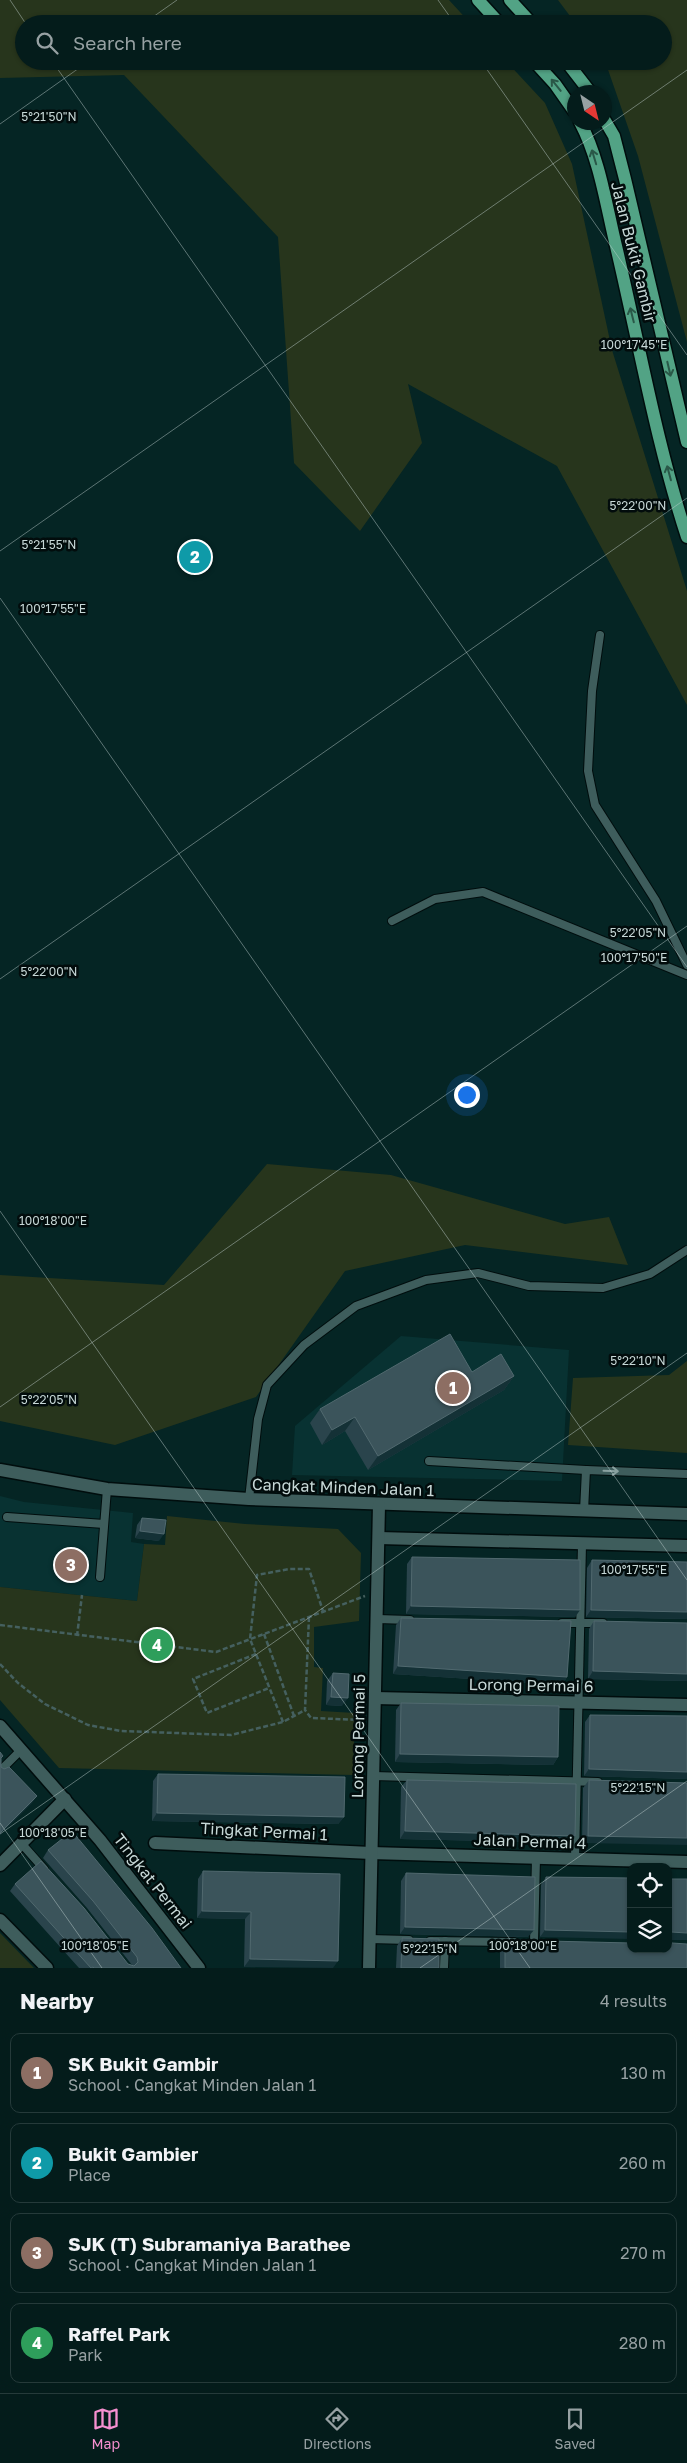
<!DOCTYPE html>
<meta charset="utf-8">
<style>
body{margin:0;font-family:"Golos Text",sans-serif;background:#122928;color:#f1f3f6}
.controls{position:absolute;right:15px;bottom:15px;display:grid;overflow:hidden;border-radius:10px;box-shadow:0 1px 4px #0004}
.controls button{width:45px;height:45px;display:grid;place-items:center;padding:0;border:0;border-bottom:1px solid #253a3a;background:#041c1b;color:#f1f3f6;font:25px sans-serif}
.compass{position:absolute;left:567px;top:85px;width:45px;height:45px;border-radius:50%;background:#041c1b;box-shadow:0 1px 4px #0004;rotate:145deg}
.you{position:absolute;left:466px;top:1094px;width:18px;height:18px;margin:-12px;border:4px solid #fff;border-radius:50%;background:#1a73e8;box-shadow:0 0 0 8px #1a73e833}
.badge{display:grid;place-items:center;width:32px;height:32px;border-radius:50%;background:#f690d0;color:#fff;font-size:16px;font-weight:700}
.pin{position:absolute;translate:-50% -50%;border:2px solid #fff;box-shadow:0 1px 5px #0006}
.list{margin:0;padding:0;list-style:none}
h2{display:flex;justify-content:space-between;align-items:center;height:65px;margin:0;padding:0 20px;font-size:21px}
h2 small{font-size:16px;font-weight:400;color:#97a1a3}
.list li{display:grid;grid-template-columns:32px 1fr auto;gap:15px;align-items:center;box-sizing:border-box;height:80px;margin:0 10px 10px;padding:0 10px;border:1px solid #253a3a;border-radius:10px}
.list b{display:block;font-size:19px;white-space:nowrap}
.list p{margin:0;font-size:16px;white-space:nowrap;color:#97a1a3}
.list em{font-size:16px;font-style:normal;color:#97a1a3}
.icon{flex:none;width:28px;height:28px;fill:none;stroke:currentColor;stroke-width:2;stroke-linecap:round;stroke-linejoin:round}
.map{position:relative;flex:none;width:687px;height:1968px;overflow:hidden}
.search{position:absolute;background:#041c1b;box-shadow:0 1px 4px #0004;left:15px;right:15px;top:15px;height:55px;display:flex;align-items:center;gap:12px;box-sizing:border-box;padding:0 18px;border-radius:28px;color:#97a1a3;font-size:19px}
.sheet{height:425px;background:#041c1b}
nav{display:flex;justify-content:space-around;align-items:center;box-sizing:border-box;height:70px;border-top:1px solid #253a3a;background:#041c1b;font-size:14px;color:#97a1a3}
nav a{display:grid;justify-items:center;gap:2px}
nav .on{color:#f690d0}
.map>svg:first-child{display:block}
.built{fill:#083232}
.green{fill:#27351c}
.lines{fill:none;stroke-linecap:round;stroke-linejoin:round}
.service-casing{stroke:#000d0d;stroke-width:10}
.minor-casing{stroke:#000d0d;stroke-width:15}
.primary-casing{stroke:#000d0d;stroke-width:15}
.path{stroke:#45605f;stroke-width:2.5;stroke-dasharray:5 2.5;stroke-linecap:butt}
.service{stroke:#3e5d5c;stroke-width:8}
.minor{stroke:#3e5d5c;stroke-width:12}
.primary{stroke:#52a385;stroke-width:12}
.wall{fill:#2a444c}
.shaded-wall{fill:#143136}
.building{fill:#3b545b;stroke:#51696f}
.oneway{stroke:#2a5848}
.oneway2{stroke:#89a1a0}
.ticks{fill:none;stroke:#c7d8d7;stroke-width:1;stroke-opacity:0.45}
.labels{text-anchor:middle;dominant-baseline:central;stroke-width:5;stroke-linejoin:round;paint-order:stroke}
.street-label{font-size:16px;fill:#c7d8d7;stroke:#020c0c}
.ticks-label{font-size:12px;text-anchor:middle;fill:#c7d8d7;stroke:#020c0c;stroke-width:5;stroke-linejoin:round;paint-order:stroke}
</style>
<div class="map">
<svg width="687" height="1968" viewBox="0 0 687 1968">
<rect width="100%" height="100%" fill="#052524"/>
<g class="built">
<polygon points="401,1336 569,1350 562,1481 292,1475 295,1426"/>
<polygon points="0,1496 24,1502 133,1513 131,1542 144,1544 137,1601 0,1587"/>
</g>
<g class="green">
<polygon points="0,0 449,0 471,24 24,24 24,61 506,61 545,103 572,164 612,350 687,591 687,705 557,466 408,384 422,443 360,531 294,463 278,237 124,75 0,78"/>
<polygon points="558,0 687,0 687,342 638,156 605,61 663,61 663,24 576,24"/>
<polygon points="267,1164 391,1175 565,1224 609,1217 628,1265 465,1245 345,1271 256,1397 115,1445 0,1421 0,1275 164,1285"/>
<polygon points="687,1361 687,1453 568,1445 573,1378 669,1375"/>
<polygon points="167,1516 245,1524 338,1529 361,1553 359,1621 314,1627 314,1667 323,1668 321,1711 355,1713 353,1775 59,1768 0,1700 0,1587 137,1601 144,1544 165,1545"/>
<polygon points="0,1933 34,1968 0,1968"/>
</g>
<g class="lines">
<defs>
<g id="service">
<polyline points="600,635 592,691 588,771 595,805 656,901 687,965"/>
<polyline points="392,921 435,899 483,892 687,975"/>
<polyline points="429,1461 586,1470"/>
<polyline points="249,1499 258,1419 267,1385 304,1345 356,1306 426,1280 478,1273 529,1286 603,1288 650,1274 687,1250"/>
<polyline points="584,1511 586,1470 687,1474"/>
<polyline points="7,1517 104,1524"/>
<polyline points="100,1577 107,1489"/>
<polyline points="377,1619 410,1620"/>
<polyline points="562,1623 603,1623"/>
<polyline points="0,1771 21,1750"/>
<polyline points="373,1776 598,1782"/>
<polyline points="21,1843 44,1869"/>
<polyline points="575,1859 582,1544"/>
<polyline points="369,1939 409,1940"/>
<polyline points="430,1941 514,1942"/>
<polyline points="534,1942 536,1858"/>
<polyline points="444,1968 445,1941"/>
</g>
<g id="minor">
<polyline points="0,1470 107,1489 249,1499 687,1514"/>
<polyline points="379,1538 687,1546"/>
<polyline points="375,1698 687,1705"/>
<polyline points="0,1726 100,1840 199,1968"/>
<polyline points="155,1843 371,1853 687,1862"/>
<polyline points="0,1865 65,1799"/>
<polyline points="0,1920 47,1968"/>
<polyline points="369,1968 379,1505"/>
</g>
<g id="primary">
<polyline points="478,0 500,24"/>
<polyline points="510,0 532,24"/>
<polyline points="534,61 555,84 574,111"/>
<polyline points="566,61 590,92"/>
<polyline points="604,119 614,136 625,179 687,442"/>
<path d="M580,122C600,160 606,205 616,246C639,343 656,442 687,537"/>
</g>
</defs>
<use href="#service" class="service-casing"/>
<use href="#minor" class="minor-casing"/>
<use href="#primary" class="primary-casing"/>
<g class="path">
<polyline points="309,1617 305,1710 311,1718 362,1720"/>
<polyline points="0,1625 216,1652 365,1596"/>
<polyline points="264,1634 294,1716"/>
<polyline points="77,1636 82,1595"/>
<polyline points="256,1654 193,1679 207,1713 269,1688"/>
<polyline points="0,1664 18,1683 45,1704 88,1725 121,1731 231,1735 283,1722 305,1710"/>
<polyline points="283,1722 250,1639 257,1575 289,1569 309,1569 323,1611"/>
</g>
<use href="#service" class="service"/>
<use href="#minor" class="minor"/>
<use href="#primary" class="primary"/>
</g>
<g class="wall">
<polygon points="472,1372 514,1376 504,1390 368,1470 345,1431 322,1445 310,1423 320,1409"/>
<polygon points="142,1518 159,1541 135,1538 137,1525"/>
<polygon points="412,1557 580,1610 575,1617 406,1614 407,1564"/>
<polygon points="592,1560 687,1562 687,1619 586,1617 587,1568"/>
<polygon points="401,1618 567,1677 562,1685 393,1674 396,1625"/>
<polygon points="594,1621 687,1623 687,1681 588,1679 589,1629"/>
<polygon points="333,1673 342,1706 326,1705 327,1681"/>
<polygon points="401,1703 558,1757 553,1765 395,1762 396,1710"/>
<polygon points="590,1715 687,1716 687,1779 584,1776 585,1722"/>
<polygon points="158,1774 344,1817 338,1824 152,1821 153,1781"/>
<polygon points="407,1780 575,1836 570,1843 400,1839 401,1787"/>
<polygon points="589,1780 687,1783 582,1843 583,1788"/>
<polygon points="48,1850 181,1968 79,1968 10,1891 15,1884 128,1964 132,1965 87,1908 43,1858"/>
<polygon points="203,1871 338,1961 244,1967 245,1919 197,1918 198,1879"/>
<polygon points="406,1873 528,1937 400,1934 401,1881"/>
<polygon points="546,1877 631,1878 540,1937 541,1885"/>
<polygon points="402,1938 439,1968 396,1968 397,1946"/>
<polygon points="505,1940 631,1949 670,1940 687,1968 500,1968 500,1948"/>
</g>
<g class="shaded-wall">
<polygon points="514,1376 504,1390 368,1470 378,1456"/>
<polygon points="355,1417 345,1431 322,1445 332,1430"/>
<polygon points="140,1531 164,1534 159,1541 135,1538"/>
<polygon points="411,1606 580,1610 575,1617 406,1614"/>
<polygon points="591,1610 687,1612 687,1619 586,1617"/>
<polygon points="398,1666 567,1677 562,1685 393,1674"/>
<polygon points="593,1671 687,1674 687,1681 588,1679"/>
<polygon points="331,1697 348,1698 342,1706 326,1705"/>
<polygon points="400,1754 558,1757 553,1765 395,1762"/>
<polygon points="589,1769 687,1772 687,1779 584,1776"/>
<polygon points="37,1796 32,1803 0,1835 0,1833"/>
<polygon points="157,1813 344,1817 338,1824 152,1821"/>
<polygon points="405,1831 575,1836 570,1843 400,1839"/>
<polygon points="588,1836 687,1838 687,1845 582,1843"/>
<polygon points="202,1911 251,1912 245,1919 197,1918"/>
<polygon points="405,1927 534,1930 528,1937 400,1934"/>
<polygon points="545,1930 631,1932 631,1939 540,1937"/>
<polygon points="671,1932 687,1933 687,1940 668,1940 668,1936"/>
<polygon points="250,1959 338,1961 333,1968 244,1967"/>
</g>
<g class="building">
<polygon points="450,1334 472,1372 501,1354 514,1376 378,1456 355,1417 332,1430 320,1409"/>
<polygon points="142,1518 166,1520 164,1534 140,1531"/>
<polygon points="412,1557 580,1560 580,1610 411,1606"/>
<polygon points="592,1560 687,1562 687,1612 591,1610"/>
<polygon points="401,1618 571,1621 567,1677 398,1666"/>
<polygon points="594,1621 687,1623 687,1674 593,1671"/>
<polygon points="333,1673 349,1674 348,1698 331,1697"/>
<polygon points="401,1703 559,1706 558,1757 400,1754"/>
<polygon points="590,1715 687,1716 687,1772 589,1769"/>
<polygon points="0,1752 3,1756 1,1758 1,1767 4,1769 9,1767 37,1796 0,1833"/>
<polygon points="158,1774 345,1777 344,1817 157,1813"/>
<polygon points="407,1780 576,1784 575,1836 405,1831"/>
<polygon points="589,1780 687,1783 687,1838 588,1836"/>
<polygon points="72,1831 152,1928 181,1968 94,1968 93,1967 91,1968 15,1884 41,1861 84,1908 128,1964 134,1966 138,1962 137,1957 93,1901 48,1850"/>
<polygon points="203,1871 340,1874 338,1961 250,1959 251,1912 202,1911"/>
<polygon points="406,1873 535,1877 534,1930 405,1927"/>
<polygon points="546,1877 631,1878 631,1932 545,1930"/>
<polygon points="668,1879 687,1879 687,1933 671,1932 668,1937"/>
<polygon points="402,1938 439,1939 439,1968 401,1968"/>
<polygon points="668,1938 672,1943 687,1944 687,1968 505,1968 505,1940 631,1943 631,1949 668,1949"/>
</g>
<defs><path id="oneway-shaft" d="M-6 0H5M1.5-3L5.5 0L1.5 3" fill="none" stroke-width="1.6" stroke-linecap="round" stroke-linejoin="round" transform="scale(1.25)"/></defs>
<g class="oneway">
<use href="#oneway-shaft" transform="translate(556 85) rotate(-129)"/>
<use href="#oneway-shaft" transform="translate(594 157) rotate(-107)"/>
<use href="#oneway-shaft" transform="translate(632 315) rotate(-104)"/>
<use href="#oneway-shaft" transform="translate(669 369) rotate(77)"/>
<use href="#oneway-shaft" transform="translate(669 473) rotate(-105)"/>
</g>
<use class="oneway2" href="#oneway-shaft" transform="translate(611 1471) rotate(2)"/>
<path class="ticks" d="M10,0L26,24M438,0L455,24M143,24L177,0M52,61L687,967M481,61L687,355M0,124L89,61M0,551L687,70M0,598L687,1580M0,979L687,498M0,1211L530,1968M0,1407L687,926M0,1823L102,1968M0,1834L687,1353M420,1968L687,1781"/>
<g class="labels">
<g class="street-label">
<text transform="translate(634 252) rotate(76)">Jalan Bukit Gambir</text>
<text transform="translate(343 1487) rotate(2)">Cangkat Minden Jalan 1</text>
<text transform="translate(531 1685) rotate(1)">Lorong Permai 6</text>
<text transform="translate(358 1736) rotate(-89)">Lorong Permai 5</text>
<text transform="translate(264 1831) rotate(3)">Tingkat Permai 1</text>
<text transform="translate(530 1841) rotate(2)">Jalan Permai 4</text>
<text transform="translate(153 1881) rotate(52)">Tingkat Permai</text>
</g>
</g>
<g class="ticks-label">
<text x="49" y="121">5°21'50"N</text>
<text x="634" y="349">100°17'45"E</text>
<text x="638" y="510">5°22'00"N</text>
<text x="49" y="549">5°21'55"N</text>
<text x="53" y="613">100°17'55"E</text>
<text x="638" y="937">5°22'05"N</text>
<text x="634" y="962">100°17'50"E</text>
<text x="49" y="976">5°22'00"N</text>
<text x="53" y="1225">100°18'00"E</text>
<text x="638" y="1365">5°22'10"N</text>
<text x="49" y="1404">5°22'05"N</text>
<text x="634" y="1574">100°17'55"E</text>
<text x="638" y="1792">5°22'15"N</text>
<text x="53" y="1837">100°18'05"E</text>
<text x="95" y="1950">100°18'05"E</text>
<text x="523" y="1950">100°18'00"E</text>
<text x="430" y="1953">5°22'15"N</text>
</g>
</svg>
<div class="controls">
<button><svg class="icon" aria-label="locate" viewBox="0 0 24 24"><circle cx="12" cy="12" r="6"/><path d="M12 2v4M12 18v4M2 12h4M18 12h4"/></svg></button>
<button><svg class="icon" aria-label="layers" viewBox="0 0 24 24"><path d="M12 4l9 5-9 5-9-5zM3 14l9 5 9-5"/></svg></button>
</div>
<svg class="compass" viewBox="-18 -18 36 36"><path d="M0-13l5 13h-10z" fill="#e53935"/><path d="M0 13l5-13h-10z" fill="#97a1a3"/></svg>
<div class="you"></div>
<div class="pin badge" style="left:453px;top:1388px;background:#8d6e63">1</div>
<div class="pin badge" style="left:195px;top:557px;background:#0f9aa8">2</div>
<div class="pin badge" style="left:71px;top:1565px;background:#8d6e63">3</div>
<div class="pin badge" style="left:157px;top:1645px;background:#2e9e5b">4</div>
<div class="search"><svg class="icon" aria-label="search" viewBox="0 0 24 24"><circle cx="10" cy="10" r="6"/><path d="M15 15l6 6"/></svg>Search here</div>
</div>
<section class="sheet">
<h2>Nearby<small>4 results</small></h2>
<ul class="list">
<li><span class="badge" style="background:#8d6e63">1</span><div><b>SK Bukit Gambir</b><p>School · Cangkat Minden Jalan 1</p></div><em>130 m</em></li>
<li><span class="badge" style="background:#0f9aa8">2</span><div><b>Bukit Gambier</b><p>Place</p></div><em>260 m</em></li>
<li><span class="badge" style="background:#8d6e63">3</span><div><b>SJK (T) Subramaniya Barathee</b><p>School · Cangkat Minden Jalan 1</p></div><em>270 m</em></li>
<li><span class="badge" style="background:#2e9e5b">4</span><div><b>Raffel Park</b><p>Park</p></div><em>280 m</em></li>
</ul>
</section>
<nav>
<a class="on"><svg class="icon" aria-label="map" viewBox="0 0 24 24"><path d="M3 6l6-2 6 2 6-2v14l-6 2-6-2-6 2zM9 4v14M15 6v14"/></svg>Map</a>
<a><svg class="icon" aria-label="directions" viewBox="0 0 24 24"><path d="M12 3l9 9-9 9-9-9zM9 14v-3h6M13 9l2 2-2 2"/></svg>Directions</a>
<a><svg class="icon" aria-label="saved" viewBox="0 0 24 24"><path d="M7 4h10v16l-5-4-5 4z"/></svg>Saved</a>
</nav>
